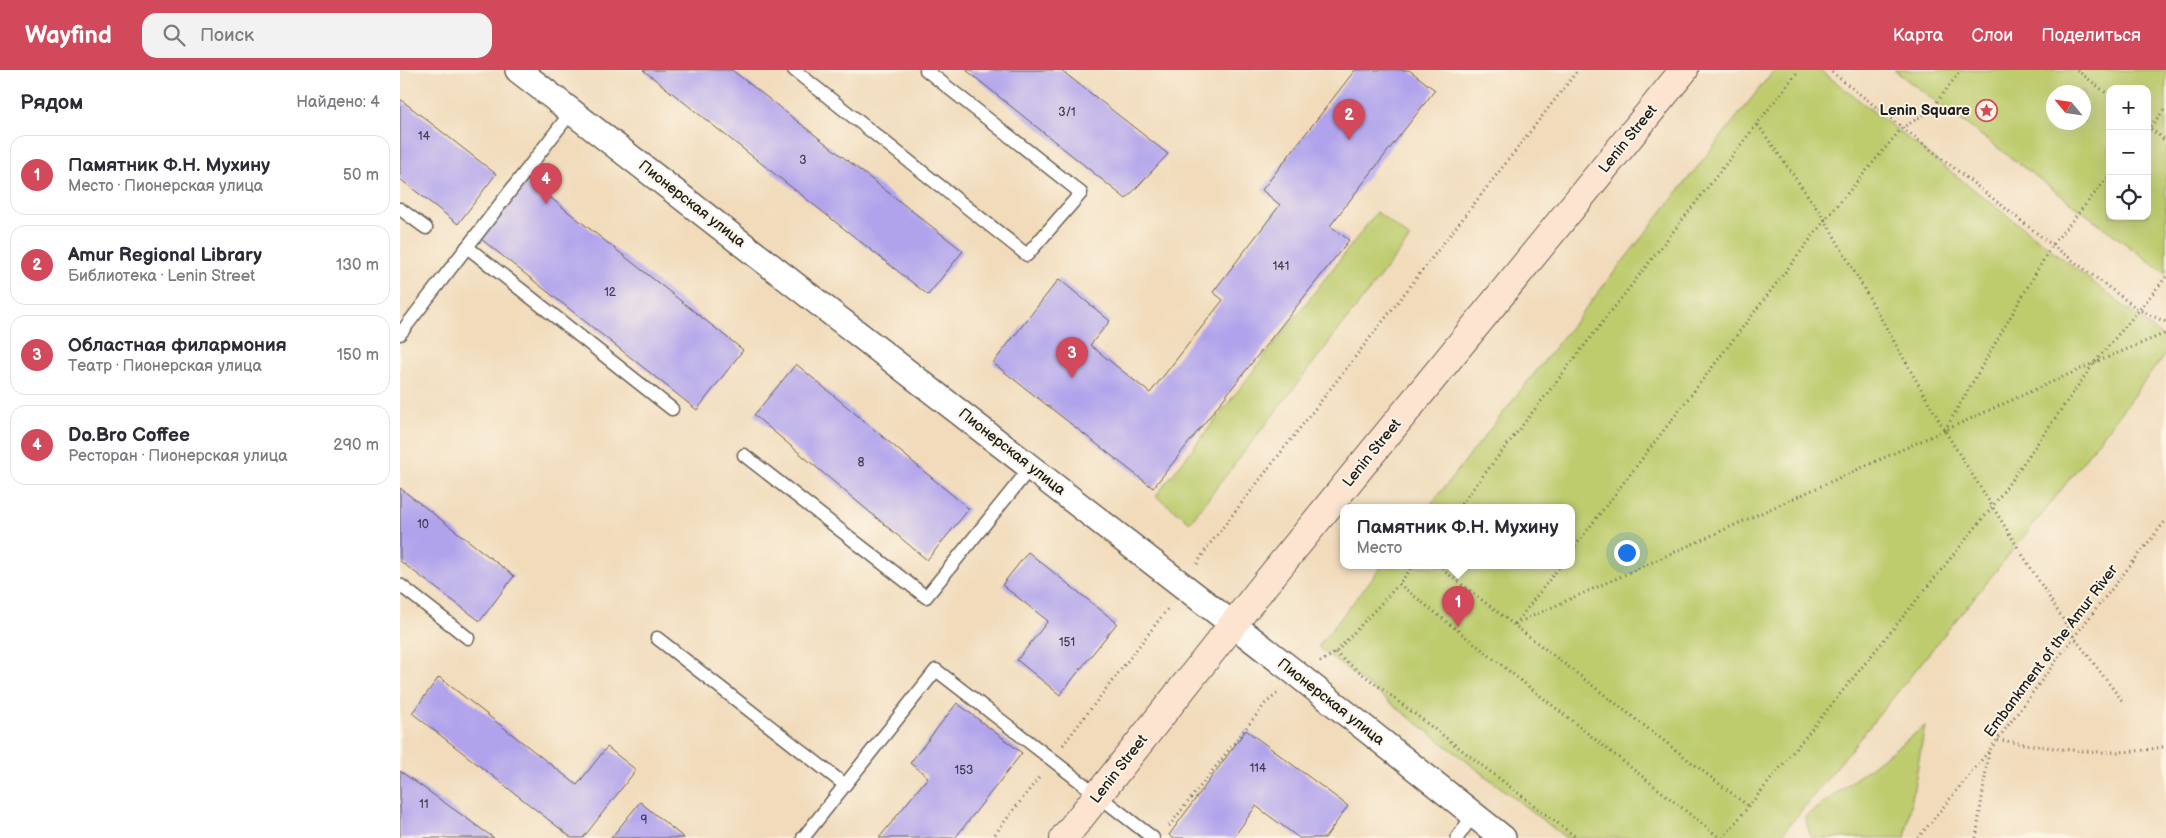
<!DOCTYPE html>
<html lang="ru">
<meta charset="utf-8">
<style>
body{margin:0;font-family:"Balsamiq Sans",sans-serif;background:#f2f2f3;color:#2b2b33}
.controls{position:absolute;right:15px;top:15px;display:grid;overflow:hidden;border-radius:10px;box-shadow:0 5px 20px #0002}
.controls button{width:45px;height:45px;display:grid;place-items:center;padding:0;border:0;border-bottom:1px solid #e1e1e2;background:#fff;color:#2b2b33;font:25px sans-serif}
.compass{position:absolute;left:1646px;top:15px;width:45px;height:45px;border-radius:50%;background:#fff;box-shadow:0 5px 20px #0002;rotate:299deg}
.you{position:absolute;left:1226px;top:482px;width:18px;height:18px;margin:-12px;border:4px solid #fff;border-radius:50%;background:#1a73e8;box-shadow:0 0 0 8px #1a73e833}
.badge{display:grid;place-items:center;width:32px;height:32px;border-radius:50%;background:#d1495b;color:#fff;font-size:16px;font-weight:700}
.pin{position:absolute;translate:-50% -41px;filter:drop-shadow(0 1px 2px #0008)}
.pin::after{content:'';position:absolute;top:26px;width:18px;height:15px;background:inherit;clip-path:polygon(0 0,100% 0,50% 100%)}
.popup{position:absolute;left:940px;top:434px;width:235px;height:65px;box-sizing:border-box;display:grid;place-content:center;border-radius:10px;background:#fff;filter:drop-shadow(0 1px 4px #0005);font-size:16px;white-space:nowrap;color:#7c7c81}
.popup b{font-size:19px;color:#2b2b33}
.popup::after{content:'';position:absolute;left:50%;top:100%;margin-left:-10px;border:10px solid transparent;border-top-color:#fff}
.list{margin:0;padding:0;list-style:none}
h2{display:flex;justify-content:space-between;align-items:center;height:65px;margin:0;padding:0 20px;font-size:21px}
h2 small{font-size:16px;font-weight:400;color:#7c7c81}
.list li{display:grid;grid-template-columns:32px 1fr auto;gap:15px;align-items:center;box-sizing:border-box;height:80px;margin:0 10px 10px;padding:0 10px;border:1px solid #e1e1e2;border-radius:15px}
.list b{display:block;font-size:19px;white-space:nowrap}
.list p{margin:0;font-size:16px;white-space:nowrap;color:#7c7c81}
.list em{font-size:16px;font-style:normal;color:#7c7c81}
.icon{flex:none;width:28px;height:28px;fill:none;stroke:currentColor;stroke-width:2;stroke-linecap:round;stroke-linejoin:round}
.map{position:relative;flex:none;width:1766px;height:768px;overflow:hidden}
header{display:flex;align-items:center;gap:30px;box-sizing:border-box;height:70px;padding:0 25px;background:#d1495b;color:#fff}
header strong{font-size:24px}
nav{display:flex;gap:28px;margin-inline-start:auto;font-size:18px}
.search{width:350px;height:45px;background:#f2f2f3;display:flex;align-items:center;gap:12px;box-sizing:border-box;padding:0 18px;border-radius:15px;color:#7c7c81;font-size:19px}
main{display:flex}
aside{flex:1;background:#fff}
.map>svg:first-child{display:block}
.green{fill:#becc6e;stroke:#6d7445;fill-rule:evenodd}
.building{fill:#b0a3ec}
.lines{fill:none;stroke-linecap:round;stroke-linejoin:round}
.service-casing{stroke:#675f54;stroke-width:15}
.minor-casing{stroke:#675f54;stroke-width:28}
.secondary-casing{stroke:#675f54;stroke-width:30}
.path{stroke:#675f54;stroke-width:3;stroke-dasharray:1 4;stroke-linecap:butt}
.service{stroke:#fff;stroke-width:12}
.minor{stroke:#fff;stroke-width:25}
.secondary{stroke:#fde4d1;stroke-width:28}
.labels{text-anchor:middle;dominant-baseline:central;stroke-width:4;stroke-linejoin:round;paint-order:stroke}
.number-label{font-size:12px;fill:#413e50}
.poi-label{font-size:15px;font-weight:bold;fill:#1c1c1c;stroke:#fcf5e5;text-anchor:end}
.street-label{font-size:15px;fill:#1c1c1c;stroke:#fcf5e5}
</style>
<header>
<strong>Wayfind</strong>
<div class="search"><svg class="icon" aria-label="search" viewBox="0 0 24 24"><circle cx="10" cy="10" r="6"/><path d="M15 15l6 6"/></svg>Поиск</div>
<nav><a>Карта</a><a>Слои</a><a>Поделиться</a></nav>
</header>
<main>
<aside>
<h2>Рядом<small>Найдено: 4</small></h2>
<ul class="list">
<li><span class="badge">1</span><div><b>Памятник Ф.Н. Мухину</b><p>Место · Пионерская улица</p></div><em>50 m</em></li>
<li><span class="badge">2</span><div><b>Amur Regional Library</b><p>Библиотека · Lenin Street</p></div><em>130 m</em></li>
<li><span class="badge">3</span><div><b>Областная филармония</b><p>Театр · Пионерская улица</p></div><em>150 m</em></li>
<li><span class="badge">4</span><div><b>Do.Bro Coffee</b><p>Ресторан · Пионерская улица</p></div><em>290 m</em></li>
</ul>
</aside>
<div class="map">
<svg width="1766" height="768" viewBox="0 0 1766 768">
<rect width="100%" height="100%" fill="#fcf5e5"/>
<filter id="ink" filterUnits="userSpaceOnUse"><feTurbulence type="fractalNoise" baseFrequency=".02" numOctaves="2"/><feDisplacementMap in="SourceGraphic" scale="10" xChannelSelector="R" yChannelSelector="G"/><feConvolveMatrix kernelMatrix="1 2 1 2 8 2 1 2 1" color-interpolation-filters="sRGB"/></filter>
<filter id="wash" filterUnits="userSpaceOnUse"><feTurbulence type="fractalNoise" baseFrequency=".0096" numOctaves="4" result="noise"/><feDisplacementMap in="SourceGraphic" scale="20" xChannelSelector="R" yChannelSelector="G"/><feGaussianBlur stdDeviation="1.12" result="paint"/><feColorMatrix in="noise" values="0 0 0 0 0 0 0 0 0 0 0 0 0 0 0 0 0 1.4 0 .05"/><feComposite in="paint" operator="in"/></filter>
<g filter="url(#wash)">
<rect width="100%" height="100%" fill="#f1dbbb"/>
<g class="green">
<polygon points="1374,0 1420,0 1766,269 1766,283 1651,433 1379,768 1166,768 918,577 982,496 1172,496 1172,438 1028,438"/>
<path d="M1494,0H1766V204ZM1710,19H1747V146H1710ZM1684,22V52H1654V22Z"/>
<polygon points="977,142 1010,168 790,452 756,426"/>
<polygon points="1525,656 1505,768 1411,768 1405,747"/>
</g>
<g id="blocks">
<g class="building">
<polygon points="243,0 332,0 563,181 528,225"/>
<polygon points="566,0 661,0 768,84 726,129"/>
<polygon points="955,0 1009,0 1035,20 930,156 949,170 753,418 593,293 659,209 710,251 690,275 750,323 823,230 813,222 880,135 862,120"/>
<polygon points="0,29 96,104 58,154 0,109"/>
<polygon points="123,106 343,280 297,340 76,165"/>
<polygon points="396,294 569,439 527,490 354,345"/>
<polygon points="0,418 114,506 80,551 0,491"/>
<polygon points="628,482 717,553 660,625 617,590 648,551 602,515"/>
<polygon points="39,607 177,715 207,677 236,700 183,768 172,768 12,643"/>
<polygon points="557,633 622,683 555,768 479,768 528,707 510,693"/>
<polygon points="846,660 948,736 925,768 899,768 856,736 833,768 773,768 769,765"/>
<polygon points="0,701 94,768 0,768"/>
<polygon points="240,732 284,768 211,768"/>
</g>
</g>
</g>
<g filter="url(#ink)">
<use href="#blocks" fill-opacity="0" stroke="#675f54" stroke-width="1"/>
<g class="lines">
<defs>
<g id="service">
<polyline points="394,0 627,185 681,123 526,0"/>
<polyline points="0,139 26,158"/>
<polyline points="67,177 272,339"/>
<polyline points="0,264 172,41"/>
<polyline points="344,385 526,527 631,397"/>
<polyline points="0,515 68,568"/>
<polyline points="257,568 445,715"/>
<polyline points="403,768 536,600 753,768"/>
<polyline points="1057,768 1073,745"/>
</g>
<polyline id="minor" points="118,0 898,605 1103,768"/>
<polyline id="secondary" points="664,768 865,514 1284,0"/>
</defs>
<use href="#service" class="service-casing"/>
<use href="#minor" class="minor-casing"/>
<use href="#secondary" class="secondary-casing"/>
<g class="path">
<polyline points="1677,0 1710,26"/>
<polyline points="1358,55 1425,150 1545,361 1674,567 1723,632"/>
<polyline points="1747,56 1766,71"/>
<polyline points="1747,60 1766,38"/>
<polyline points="1766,207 1739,240 1766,252"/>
<polyline points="1545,360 1652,175 1710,105"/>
<polyline points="1058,438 1399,0"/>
<polyline points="1172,480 1425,150 1502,58 1530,41 1561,0"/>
<polyline points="797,494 806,479 1178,0"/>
<polyline points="1038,496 1348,736"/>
<polyline points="999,514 1320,768"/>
<polyline points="1115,554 1694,293 1766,263"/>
<polyline points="1115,554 1160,496"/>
<polyline points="935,583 1177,768"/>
<polyline points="920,592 935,583 999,514 1013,496"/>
<path d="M1598,670C1652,678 1712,689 1766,676"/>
<polyline points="663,675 769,537"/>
<polyline points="769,756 865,634 879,622"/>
<polyline points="592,768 640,706"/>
<polyline points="1323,768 1593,436 1694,293 1739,240 1652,175 1429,0"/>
<polyline points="1518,768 1588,682"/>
<polyline points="1576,768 1589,681 1674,567 1766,450"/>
</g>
<use href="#service" class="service"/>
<use href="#minor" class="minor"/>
<use href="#secondary" class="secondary"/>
</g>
</g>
<defs>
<symbol id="sight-ring" viewBox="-11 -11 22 22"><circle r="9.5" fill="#fcf5e5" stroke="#d1495b" stroke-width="1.5"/><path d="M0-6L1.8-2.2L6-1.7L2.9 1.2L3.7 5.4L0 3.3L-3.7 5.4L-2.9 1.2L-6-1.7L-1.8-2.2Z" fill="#d1495b"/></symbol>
</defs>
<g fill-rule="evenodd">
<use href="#sight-ring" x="1574" y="28" width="25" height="25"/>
</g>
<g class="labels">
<g class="number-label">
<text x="667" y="42">3/1</text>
<text x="24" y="66">14</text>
<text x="403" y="90">3</text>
<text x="881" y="196">141</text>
<text x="210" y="222">12</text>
<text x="461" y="392">8</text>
<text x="23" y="454">10</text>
<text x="667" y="572">151</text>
<text x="858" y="698">114</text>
<text x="564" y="700">153</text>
<text x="24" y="734">11</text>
<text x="244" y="750">9</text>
</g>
<g class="poi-label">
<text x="1570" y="40">Lenin Square</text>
</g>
<g class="street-label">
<text transform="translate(1228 69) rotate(-51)">Lenin Street</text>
<text transform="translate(292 134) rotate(38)">Пионерская улица</text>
<text transform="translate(612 382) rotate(38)">Пионерская улица</text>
<text transform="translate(972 383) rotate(-51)">Lenin Street</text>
<text transform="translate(1651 581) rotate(-53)">Embankment of the Amur River</text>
<text transform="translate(931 632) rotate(38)">Пионерская улица</text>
<text transform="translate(719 699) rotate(-52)">Lenin Street</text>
</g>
</g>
</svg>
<div class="controls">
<button>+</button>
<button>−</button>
<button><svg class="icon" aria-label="locate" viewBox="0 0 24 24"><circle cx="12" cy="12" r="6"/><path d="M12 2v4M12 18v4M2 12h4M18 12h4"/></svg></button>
</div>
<svg class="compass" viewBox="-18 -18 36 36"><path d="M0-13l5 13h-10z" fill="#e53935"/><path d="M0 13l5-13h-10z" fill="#7c7c81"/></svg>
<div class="you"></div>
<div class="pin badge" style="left:1058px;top:557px">1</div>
<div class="popup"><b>Памятник Ф.Н. Мухину</b>Место</div>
<div class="pin badge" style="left:949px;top:70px">2</div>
<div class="pin badge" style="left:672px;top:308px">3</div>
<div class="pin badge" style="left:146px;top:134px">4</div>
</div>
</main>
